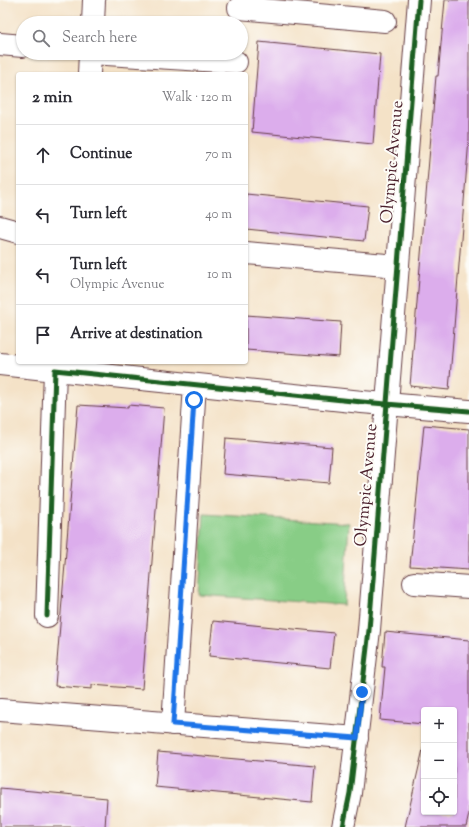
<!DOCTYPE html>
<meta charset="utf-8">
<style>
body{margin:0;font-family:"Sorts Mill Goudy",serif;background:#f2f2f3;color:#2b2b33}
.controls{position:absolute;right:12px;bottom:12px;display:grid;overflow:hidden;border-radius:4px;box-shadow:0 1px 3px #0004}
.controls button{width:36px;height:36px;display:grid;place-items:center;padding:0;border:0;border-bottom:1px solid #e1e1e2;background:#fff;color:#2b2b33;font:20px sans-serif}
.stop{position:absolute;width:12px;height:12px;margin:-9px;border:3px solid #1a73e8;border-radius:50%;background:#fff}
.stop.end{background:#1a73e8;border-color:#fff;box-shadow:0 1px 4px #0008}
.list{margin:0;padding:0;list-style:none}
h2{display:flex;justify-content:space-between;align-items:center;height:52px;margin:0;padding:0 16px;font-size:17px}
h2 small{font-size:13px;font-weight:400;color:#7c7c81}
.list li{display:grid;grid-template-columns:26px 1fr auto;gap:12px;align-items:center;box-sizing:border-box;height:60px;padding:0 16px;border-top:1px solid #e1e1e2}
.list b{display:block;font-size:15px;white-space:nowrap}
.list p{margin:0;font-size:13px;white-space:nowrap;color:#7c7c81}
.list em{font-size:13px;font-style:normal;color:#7c7c81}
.icon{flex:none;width:22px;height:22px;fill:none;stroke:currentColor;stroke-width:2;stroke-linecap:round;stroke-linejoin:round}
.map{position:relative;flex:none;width:469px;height:827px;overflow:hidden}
.search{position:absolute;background:#fff;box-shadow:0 1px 3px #0004;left:16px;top:16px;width:232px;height:44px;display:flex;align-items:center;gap:10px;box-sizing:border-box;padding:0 14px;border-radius:22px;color:#7c7c81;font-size:15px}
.panel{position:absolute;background:#fff;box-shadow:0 1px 3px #0004;left:16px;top:72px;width:232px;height:292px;border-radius:4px}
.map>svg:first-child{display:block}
.green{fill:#88cd86;stroke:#697658}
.building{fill:#dcadec}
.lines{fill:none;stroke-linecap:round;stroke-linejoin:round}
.minor-casing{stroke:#643c42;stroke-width:24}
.minor{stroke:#fff;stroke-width:22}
.cycleway-casing{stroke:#fdfcf7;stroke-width:8}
.cycleway{stroke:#1b5e20;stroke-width:5}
.route{stroke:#1a73e8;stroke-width:5}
.labels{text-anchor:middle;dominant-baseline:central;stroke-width:4;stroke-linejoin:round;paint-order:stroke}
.street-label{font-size:17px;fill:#4a1f2b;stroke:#fdfcf7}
</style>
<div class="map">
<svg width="469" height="827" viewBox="0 0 469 827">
<rect width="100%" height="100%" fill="#fdfcf7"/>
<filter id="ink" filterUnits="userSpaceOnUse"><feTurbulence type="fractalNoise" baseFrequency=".025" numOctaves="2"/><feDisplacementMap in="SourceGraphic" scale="8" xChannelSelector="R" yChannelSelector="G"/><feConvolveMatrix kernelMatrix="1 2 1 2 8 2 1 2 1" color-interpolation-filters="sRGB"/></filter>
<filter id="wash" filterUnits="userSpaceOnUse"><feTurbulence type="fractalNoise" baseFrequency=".012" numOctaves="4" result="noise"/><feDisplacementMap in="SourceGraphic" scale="16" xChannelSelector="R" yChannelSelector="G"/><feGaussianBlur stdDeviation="0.9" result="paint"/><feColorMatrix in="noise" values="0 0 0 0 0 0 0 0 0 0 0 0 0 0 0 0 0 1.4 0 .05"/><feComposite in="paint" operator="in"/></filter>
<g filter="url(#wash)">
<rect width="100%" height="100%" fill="#f4e2c7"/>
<polygon class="green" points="204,514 349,523 344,605 199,595"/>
<g id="blocks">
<g class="building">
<polygon points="445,0 469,0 469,139 449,390 410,386 436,76 438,76"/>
<polygon points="259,42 380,54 373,144 252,132"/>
<polygon points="246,194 368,206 364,241 246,229"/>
<polygon points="246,315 341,322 339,357 246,350"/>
<polygon points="78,405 128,408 128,405 164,408 142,689 92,685 92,689 55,686"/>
<polygon points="424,425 469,429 469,570 410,566"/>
<polygon points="226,438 332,447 329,483 223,474"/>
<polygon points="213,621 334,633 330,668 209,656"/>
<polygon points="385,632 469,640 469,814 466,827 405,827 424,745 424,812 454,812 454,710 424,710 424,724 380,720 385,667 382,667"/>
<polygon points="158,752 315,766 312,802 155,787"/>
<polygon points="0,788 107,798 105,827 0,827"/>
</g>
</g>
</g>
<g filter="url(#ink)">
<use href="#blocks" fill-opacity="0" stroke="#643c42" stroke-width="1"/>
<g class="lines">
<defs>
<g id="minor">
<polyline points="239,8 385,21"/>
<polyline points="93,23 94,0"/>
<polyline points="0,44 23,46"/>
<polyline points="90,53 236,62"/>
<polyline points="89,74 90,53"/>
<polyline points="0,227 18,232"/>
<polyline points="246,253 398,266"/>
<polyline points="0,364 55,370"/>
<polyline points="414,583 469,587"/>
<polyline points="47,616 55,370 362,402 469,411"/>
<polyline points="0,710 357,738"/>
<polyline points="173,724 195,385"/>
<polyline points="343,827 350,793 369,630 419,0"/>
</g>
</defs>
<use href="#minor" class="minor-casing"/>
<use href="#minor" class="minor"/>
<defs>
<g id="cycleway">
<polyline points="47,616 55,370 362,402 469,411"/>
<polyline points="343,827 350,793 369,630 419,0"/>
</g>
</defs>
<use href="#cycleway" class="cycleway-casing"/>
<use href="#cycleway" class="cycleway"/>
</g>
</g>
<g class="lines" filter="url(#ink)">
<polyline class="route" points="194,400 173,724 357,738 362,692"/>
</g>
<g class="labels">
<g class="street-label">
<text transform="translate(393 162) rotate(-85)">Olympic Avenue</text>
<text transform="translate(367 485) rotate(-85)">Olympic Avenue</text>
</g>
</g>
</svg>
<div class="controls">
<button>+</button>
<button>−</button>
<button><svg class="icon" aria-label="locate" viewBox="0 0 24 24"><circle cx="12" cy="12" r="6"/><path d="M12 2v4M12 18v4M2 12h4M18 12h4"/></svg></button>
</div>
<div class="stop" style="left:194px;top:400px"></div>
<div class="stop end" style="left:362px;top:692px"></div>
<div class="search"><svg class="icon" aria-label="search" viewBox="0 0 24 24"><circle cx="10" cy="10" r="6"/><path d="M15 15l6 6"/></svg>Search here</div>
<section class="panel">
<h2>2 min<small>Walk · 120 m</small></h2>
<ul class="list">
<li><svg class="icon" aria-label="ahead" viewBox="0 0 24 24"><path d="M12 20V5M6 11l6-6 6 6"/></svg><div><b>Continue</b></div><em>70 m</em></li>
<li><svg class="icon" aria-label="left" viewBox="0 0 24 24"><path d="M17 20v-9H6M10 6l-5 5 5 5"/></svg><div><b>Turn left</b></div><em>40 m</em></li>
<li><svg class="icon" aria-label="left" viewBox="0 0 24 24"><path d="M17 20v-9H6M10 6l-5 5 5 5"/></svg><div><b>Turn left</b><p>Olympic Avenue</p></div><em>10 m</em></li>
<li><svg class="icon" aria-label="arrive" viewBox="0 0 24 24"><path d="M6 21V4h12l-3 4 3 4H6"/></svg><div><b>Arrive at destination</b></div></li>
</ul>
</section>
</div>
